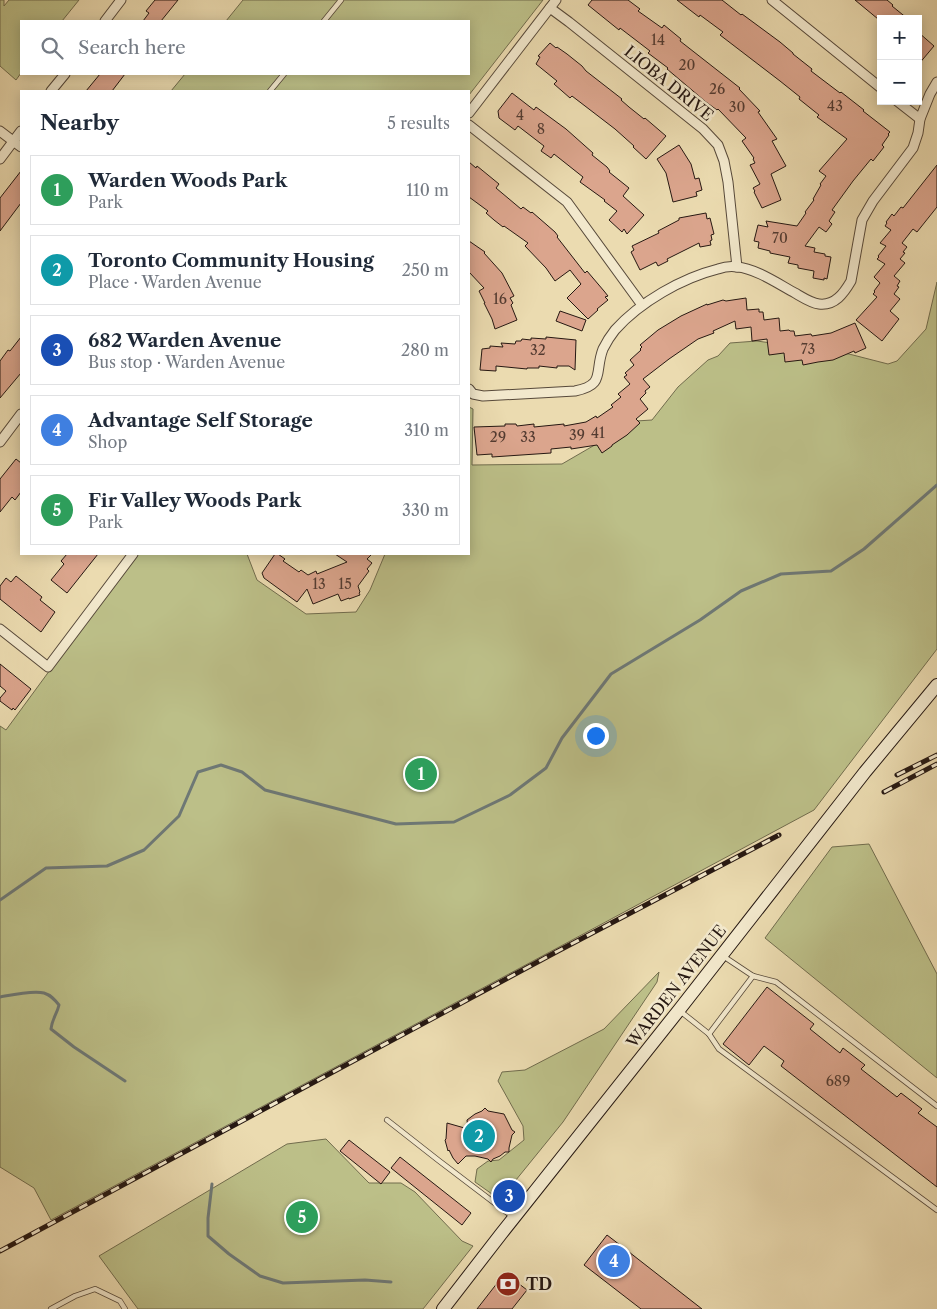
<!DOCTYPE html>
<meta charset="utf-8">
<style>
body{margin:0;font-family:"Libre Caslon Text",serif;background:#f2f2f3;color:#1f2937}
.controls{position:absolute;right:15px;top:15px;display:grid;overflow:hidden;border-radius:0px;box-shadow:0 2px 12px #0003}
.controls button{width:45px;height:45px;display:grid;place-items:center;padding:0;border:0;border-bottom:1px solid #e0e1e3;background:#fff;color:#1f2937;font:25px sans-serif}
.you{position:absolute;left:595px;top:735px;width:18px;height:18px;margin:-12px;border:4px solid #fff;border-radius:50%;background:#1a73e8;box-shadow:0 0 0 8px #1a73e833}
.badge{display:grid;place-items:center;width:32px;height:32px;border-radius:50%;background:#8f2418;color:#fff;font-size:16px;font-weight:700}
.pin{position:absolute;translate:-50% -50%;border:2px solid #fff;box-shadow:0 1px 5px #0006}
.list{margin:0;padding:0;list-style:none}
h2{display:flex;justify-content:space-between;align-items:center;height:65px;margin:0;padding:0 20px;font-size:21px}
h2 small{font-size:16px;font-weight:400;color:#747a83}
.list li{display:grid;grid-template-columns:32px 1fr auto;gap:15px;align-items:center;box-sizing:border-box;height:70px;margin:0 10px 10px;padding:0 10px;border:1px solid #e0e1e3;border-radius:0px}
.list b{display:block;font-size:19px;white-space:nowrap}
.list p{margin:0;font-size:16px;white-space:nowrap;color:#747a83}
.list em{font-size:16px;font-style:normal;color:#747a83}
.icon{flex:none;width:28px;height:28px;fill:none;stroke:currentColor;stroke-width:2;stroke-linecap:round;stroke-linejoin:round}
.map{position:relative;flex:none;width:937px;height:1309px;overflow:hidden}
.search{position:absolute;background:#fff;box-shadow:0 2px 12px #0003;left:20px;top:20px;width:450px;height:55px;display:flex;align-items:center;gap:12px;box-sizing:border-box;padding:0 18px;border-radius:0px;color:#747a83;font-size:19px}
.panel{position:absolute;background:#fff;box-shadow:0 2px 12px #0003;left:20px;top:90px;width:450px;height:465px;border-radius:0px}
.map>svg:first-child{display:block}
.green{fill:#bcbf88;stroke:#716c4d}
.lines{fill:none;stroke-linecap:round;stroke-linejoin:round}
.stream{stroke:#6e7875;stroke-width:3}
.building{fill:#dba58d;stroke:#261812}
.lane-casing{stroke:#57493a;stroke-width:6}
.street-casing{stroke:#57493a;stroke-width:11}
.secondary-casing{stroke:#261812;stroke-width:14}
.lane{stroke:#f2e8cc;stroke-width:4.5}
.street{stroke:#f2e8cc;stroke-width:9}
.secondary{stroke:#f2e8cc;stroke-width:12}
.rail-casing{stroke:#261812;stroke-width:5}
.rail{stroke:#f2e8cc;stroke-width:3;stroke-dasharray:9;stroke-linecap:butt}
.labels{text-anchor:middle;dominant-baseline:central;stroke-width:5;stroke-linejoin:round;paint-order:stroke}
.number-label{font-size:14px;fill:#533b31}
.street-label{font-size:16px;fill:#261812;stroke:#f2e8cc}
.poi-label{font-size:16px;font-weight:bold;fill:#261812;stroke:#f2e8cc;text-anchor:start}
</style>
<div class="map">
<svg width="937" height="1309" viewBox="0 0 937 1309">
<rect width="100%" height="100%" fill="#ebdbb0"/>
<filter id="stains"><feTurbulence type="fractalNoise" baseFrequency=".004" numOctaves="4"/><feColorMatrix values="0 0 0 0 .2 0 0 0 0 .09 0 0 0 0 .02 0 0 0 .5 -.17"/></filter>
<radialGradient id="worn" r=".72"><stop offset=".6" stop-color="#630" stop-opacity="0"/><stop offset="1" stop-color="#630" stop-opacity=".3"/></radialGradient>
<g class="green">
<polygon points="0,0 4,0 4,6 9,0 79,0 62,21 21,21 21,73 16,80 0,66"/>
<polygon points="243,0 543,0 469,95 469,91 171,91 185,74 469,74 469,21 226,21"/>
<polygon points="937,282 937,649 814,810 51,1220 34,1188 0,1167 0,726 6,730 135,554 247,554 257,580 306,614 356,612 370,590 385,554 469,554 469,407 473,409 472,465 562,464 636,421 652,420 678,387 708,360 718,356 730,343 757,341 849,354 888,364 897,361 926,329"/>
<polygon points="869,844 937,974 937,1078 765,938 832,847"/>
<polygon points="659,972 657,982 563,1122 507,1191 499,1199 475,1182 477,1169 488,1161 499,1160 524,1140 523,1126 498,1081 502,1072 525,1070 604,1029"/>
<polygon points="326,1139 369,1183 401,1183 415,1192 462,1241 473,1246 423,1309 138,1309 99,1256 287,1144"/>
</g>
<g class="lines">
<g class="stream">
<polyline points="0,900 46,868 107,866 144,850 179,816 198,772 221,765 242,772 265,790 396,824 454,822 510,795 546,768 562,738 611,674 700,620 741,591 781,574 831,571 864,549 937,485"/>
<path d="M0,997C11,995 33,990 44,993C51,995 55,1000 59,1005C57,1014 52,1019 51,1029L74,1047L125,1081"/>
<polyline points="212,1184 208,1218 208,1236 229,1254 260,1276 283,1283 365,1280 391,1282"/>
</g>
</g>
<g class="building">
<polygon points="155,0 178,0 161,21 143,21 149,13 146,11"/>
<polygon points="592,0 628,0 640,9 638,11 662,28 664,25 681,39 680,41 740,88 739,89 760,111 758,112 777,139 772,141 786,166 771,174 781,200 762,208 754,192 755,191 753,188 760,184 750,165 755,163 753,159 754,158 742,141 746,138 718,109 717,110 706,102 667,69 668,68 648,53 650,51 620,28 619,30 588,5"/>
<polygon points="677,0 722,0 741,15 742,14 780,42 793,53 793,54 812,69 811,71 840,93 841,92 864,110 863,111 890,132 888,134 889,135 882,145 884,147 873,161 871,159 853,181 832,210 835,212 829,221 832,224 826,232 819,227 805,246 815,248 814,252 825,254 825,256 831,257 827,279 824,278 824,280 813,278 814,271 798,268 798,265 788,263 790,257 770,253 770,251 758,248 759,242 754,241 758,225 768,227 766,221 797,226 806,213 805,212 814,200 813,199 821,185 820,184 826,176 819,171 847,139 817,117 819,115 799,99 800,97 780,81 720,35 723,32 700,15 699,17"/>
<polygon points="855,0 887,0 893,5 892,6 908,19 878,19"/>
<polygon points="918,32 934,46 918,65"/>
<polygon points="550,43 556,48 557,47 567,54 582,66 586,71 622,99 621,100 629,107 644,119 645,118 666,136 646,159 633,147 634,146 615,129 572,96 570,98 554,84 557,81 536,64 540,57 538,56"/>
<polygon points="100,74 125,74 112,91 86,91"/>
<polygon points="512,93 534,110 536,107 566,129 593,153 592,155 607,167 610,171 609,172 629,188 623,196 644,215 627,234 624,229 622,232 609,220 617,211 604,201 605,200 580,182 583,177 554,154 551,158 541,151 544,146 518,126 515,130 499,118 498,111"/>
<polygon points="679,145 691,164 695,179 699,178 702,190 696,192 697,196 673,202 666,173 657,159"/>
<polygon points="469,162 476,168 477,166 499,184 496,188 521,209 523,207 531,213 532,212 555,232 558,236 557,237 585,273 587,271 604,291 608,296 605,297 608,300 597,309 598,310 588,319 567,298 581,284 570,270 555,281 546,268 525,246 528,243 504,226 503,227 494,220 486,213 488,211 469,197"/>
<polygon points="937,165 937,207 917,232 913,229 902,243 907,247 903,252 905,253 900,259 905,263 894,276 900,281 897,286 899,287 894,294 900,299 890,311 899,319 882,341 856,320 877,297 873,294 875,292 874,291 880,283 874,277 885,264 877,259 879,257 878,256 886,246 880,243 891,230 885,226 887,223 886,222 892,214 894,216 901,207 903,208"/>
<polygon points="21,171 21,203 0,231 0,198"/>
<polygon points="706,213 707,219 710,218 714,234 711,235 712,240 710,241 711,245 700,247 699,243 667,259 668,261 658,266 656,262 640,270 631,252 634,250 632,246 659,233 658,231 679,220 679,218"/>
<polygon points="469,241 485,252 484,253 502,273 514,296 510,298 513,303 511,305 517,320 495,329 492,319 484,303 485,303 479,291 484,288 469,272"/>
<polygon points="746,298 747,310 759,309 759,312 763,312 764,320 779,318 780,331 789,330 790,331 794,331 795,336 811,334 812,336 831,333 855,323 866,348 855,353 854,351 833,360 818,362 803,365 802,360 785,362 784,353 769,355 767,339 752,341 751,327 736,329 735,321 713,331 714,333 698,339 669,359 643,379 650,387 645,391 646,393 640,399 648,409 636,419 640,423 627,435 612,445 612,446 602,453 597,445 571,449 571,447 551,449 551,453 492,457 492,454 477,455 474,427 505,426 505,424 516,424 517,426 534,424 534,427 564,424 564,426 586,422 596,416 597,418 613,407 611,405 621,397 618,394 630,384 624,377 627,375 625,373 634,365 630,360 641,350 640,349 642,347 640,345 658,330 681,316 707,304 707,305 723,300 726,301"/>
<polygon points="560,311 586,320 582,331 556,321"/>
<polygon points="21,337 21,373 0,398 0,361 8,350 10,351"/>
<polygon points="546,337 576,340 575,370 569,366 557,366 557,368 539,366 539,368 527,368 527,369 496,366 496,371 480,370 482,349 490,348 490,346 503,347 501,343 515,344 516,341 521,341 522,339 531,340 531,338 546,339"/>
<polygon points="16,459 21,463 21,492 15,500 12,497 0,512 0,479"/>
<polygon points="67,554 98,554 67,593 51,580 64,564 61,561"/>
<polygon points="275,554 278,554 285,559 283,561 299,572 301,570 308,575 316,571 317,574 347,562 335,554 372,554 367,559 372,563 367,569 369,571 358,586 360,592 359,593 360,595 349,599 349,598 341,601 338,594 313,604 307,589 297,602 264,578 262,573"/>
<polygon points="16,576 42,597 40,600 55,612 41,632 0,599 0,586 6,578 11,582"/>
<polygon points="0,664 31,689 15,710 13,708 12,710 0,701 0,698 6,691 0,686"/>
<polygon points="767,987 814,1024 810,1029 840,1053 843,1048 865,1065 861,1069 897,1097 901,1093 922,1109 918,1113 937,1127 937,1187 781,1066 784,1061 764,1046 749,1065 723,1044"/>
<polygon points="485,1108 488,1111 504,1114 512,1130 515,1132 512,1135 509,1148 509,1152 505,1152 500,1156 493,1159 491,1162 488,1159 475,1156 466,1156 458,1164 453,1158 449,1150 448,1151 445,1140 446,1139 447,1123 468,1129 467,1120 475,1114 482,1111"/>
<polygon points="349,1140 390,1172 381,1184 340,1151"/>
<polygon points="400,1157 471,1213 462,1225 391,1168"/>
<polygon points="607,1235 620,1245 702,1309 641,1309 597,1275 584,1265"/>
<polygon points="505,1273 527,1290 512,1309 477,1309"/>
</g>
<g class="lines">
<defs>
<g id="lane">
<polyline points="324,21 341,0"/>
<polyline points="270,91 284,74"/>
<polyline points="723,956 753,976 776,982 937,1106"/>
<polyline points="680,1011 709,1034 719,1049 937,1210"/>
<polyline points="709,1034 753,976"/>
<polyline points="387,1120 438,1160 513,1217"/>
<polyline points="51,1309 75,1296 95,1289 120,1301 125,1309"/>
</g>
<g id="street">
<polyline points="772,0 881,88"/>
<polyline points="550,8 569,22 703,129 718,145 724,161 728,182 737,267"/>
<polyline points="105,21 121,0"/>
<polyline points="51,91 65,74"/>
<polyline points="897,101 920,119"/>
<polyline points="469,113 556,0"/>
<polyline points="469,125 567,202 642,305"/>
<polyline points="0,131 21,147"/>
<polyline points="0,159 21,131"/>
<path d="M469,389L473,394L483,396L575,391C606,385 594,372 603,349C606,343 611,335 615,330C640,302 682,278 718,269C724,267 731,266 737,267C755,268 780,285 795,293C802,297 811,303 819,304C835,306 844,293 851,281L862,220L873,201L913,148L918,133L920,119L930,94L937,82"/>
<polyline points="0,442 21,414"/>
<polyline points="0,629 48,667 133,554"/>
</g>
<polyline id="secondary" points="443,1309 501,1234 679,1010 865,772 937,685"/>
</defs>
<use href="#lane" class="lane-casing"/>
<use href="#street" class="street-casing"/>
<use href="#secondary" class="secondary-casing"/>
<use href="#lane" class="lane"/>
<use href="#street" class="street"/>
<use href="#secondary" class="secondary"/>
<defs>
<g id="rail">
<polyline points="897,775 937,755"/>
<polyline points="884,792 937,764"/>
<polyline points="0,1251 558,951 779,835"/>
</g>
</defs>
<use href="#rail" class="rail-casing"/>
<use href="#rail" class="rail"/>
</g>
<defs>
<symbol id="bank-disc" viewBox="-11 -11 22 22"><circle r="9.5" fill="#8f2418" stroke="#f2e8cc"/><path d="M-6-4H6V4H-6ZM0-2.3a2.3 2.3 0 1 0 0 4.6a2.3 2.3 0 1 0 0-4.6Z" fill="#fff"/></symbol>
</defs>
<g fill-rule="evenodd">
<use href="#bank-disc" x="494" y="1270" width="28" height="28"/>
</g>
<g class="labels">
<g class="number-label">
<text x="658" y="40">14</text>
<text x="687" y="65">20</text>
<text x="717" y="89">26</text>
<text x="835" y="106">43</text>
<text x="737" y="107">30</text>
<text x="520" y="115">4</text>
<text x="541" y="129">8</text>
<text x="780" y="238">70</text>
<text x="500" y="299">16</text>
<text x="808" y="349">73</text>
<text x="538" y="350">32</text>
<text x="598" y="433">41</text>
<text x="577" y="435">39</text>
<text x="498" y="437">29</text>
<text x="528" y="437">33</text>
<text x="319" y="584">13</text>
<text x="345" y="584">15</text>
<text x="838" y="1081">689</text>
</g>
<g class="street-label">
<text transform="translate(669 83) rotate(39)">LIOBA DRIVE</text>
<text transform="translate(676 986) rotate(-52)">WARDEN AVENUE</text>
</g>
<g class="poi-label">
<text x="526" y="1284">TD</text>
</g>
</g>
<rect width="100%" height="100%" filter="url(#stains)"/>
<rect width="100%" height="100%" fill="url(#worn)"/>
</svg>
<div class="controls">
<button>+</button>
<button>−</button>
</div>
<div class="you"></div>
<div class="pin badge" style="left:421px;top:774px;background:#2e9e5b">1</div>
<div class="pin badge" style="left:479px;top:1136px;background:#0f9aa8">2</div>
<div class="pin badge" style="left:509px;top:1196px;background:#1a4fb4">3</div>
<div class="pin badge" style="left:614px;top:1261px;background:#3f7fe0">4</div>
<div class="pin badge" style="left:302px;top:1217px;background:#2e9e5b">5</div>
<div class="search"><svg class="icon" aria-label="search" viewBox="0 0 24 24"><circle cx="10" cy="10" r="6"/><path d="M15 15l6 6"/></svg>Search here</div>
<section class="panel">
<h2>Nearby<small>5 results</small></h2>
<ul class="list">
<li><span class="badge" style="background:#2e9e5b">1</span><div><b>Warden Woods Park</b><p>Park</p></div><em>110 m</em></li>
<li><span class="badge" style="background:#0f9aa8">2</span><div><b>Toronto Community Housing</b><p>Place · Warden Avenue</p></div><em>250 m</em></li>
<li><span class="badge" style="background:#1a4fb4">3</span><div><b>682 Warden Avenue</b><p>Bus stop · Warden Avenue</p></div><em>280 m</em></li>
<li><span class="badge" style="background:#3f7fe0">4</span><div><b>Advantage Self Storage</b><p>Shop</p></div><em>310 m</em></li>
<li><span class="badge" style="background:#2e9e5b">5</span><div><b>Fir Valley Woods Park</b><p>Park</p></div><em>330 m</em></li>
</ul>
</section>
</div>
